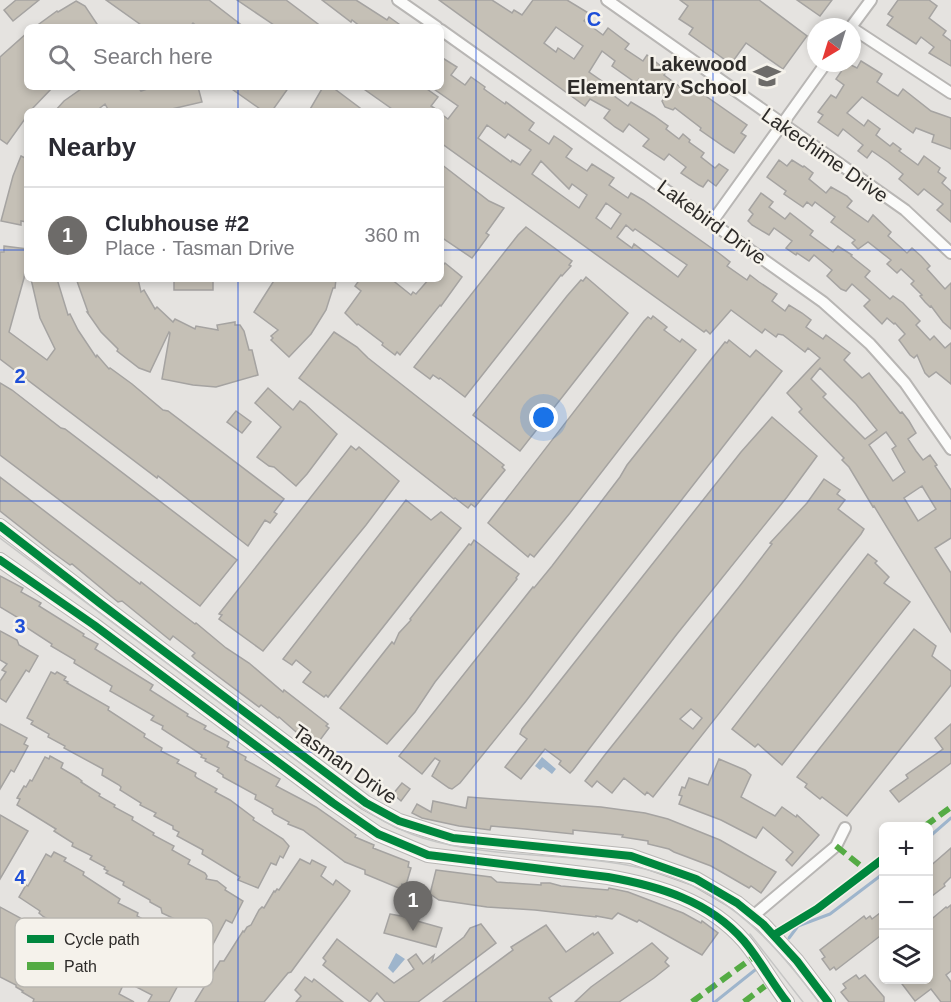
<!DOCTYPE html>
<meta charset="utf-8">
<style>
body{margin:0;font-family:Arial,sans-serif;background:#f7f7f7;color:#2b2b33}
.controls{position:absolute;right:18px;bottom:18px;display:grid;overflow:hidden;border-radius:9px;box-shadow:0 3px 9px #0003}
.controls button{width:54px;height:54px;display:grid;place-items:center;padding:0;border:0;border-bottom:2px solid #e1e1e2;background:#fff;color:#2b2b33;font:30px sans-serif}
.compass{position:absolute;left:807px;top:18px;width:54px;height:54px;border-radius:50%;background:#fff;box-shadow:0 3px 9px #0003;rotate:218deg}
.you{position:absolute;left:544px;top:418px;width:21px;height:21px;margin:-15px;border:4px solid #fff;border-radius:50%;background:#1a73e8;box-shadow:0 0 0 9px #1a73e833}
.badge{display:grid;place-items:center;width:39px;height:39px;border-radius:50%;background:#6d6b69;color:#fff;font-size:20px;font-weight:700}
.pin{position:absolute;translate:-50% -50px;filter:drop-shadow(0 2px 3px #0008)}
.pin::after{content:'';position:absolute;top:32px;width:21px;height:18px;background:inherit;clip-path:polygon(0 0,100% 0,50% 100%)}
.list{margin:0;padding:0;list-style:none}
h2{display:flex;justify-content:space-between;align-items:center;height:78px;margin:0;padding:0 24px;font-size:26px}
h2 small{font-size:20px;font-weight:400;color:#7c7c81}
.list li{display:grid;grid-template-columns:39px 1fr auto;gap:18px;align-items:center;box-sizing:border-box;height:96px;padding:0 24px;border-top:2px solid #e1e1e2}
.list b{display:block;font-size:22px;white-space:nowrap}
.list p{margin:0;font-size:20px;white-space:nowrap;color:#7c7c81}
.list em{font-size:20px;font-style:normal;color:#7c7c81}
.icon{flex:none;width:33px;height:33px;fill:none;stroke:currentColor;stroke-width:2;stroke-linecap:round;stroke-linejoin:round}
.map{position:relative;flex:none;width:951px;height:1002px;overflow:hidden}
.search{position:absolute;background:#fff;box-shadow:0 3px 9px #0003;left:24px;top:24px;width:420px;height:66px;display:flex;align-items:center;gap:15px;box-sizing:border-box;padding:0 21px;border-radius:9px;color:#7c7c81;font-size:22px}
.panel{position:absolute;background:#fff;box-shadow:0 3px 9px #0003;left:24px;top:108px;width:420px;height:174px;border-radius:9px}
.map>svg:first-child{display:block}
.water{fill:#9eb5cc}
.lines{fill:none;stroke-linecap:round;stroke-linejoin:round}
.stream{stroke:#9eb5cc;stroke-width:3}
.building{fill:#c5c0b6;stroke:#a5a3a1;stroke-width:1.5;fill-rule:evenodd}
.minor-casing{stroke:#b8b6b4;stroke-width:14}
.tertiary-casing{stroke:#b8b6b4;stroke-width:16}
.minor{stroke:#fbfbfa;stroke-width:10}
.tertiary{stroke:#fbfbfa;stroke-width:14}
.tram{stroke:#c6c6c5;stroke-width:1.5}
.quiet{stroke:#54ab44;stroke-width:6;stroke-dasharray:12 6;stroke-linecap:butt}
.cycleway-casing{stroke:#f5f2eb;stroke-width:11}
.cycleway{stroke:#00873e;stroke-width:8}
.grid{fill:none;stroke:#1d4ed8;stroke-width:1.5;stroke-opacity:0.55}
.labels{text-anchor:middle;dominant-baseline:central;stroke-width:5;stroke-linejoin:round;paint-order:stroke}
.poi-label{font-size:20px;font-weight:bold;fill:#2d2b29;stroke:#f5f2eb;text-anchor:end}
.street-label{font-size:20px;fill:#2d2b29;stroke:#f5f2eb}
.key{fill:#f5f2eb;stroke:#b9b6b1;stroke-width:1.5}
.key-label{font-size:16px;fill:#2d2b29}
.grid-label{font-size:20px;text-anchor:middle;font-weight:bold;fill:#1d4ed8;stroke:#f5f2eb;stroke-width:5;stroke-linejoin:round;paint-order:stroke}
</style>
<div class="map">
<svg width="951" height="1002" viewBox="0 0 951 1002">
<rect width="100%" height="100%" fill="#e5e3e0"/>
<g class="water">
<polygon points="542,757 556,769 552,774 543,767 540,770 535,766"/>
<polygon points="396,953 405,959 393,973 388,968"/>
</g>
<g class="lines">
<g class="stream">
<polyline points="928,838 951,818"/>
<polyline points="789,938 798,926 830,914 884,873"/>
<polyline points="715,1002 755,970"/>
</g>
</g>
<g class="building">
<polygon points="16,0 39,0 13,21 4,10"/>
<polygon points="106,0 209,0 244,27 198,27 193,23 190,27 144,27"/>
<polygon points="237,0 286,0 322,27 277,27"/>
<polygon points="322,0 356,0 387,20 389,17 403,27 361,27 352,20 351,22"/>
<path d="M439,0H492L512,13L514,10L522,15L533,0H567L590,14L584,21L603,35L608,28L629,44L625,49L643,61L647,55L667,71L664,75L683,89L687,83L747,125L741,133L746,136L734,153L726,148L700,130L701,128L675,108L673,110L665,107L662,101L665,97L639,79L636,83L612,66L615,61L602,51L589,72L609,86L606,90L628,106L631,102L654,116L668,126L666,129L679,139L683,134L690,140L689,142L704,153L701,157L715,168L719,164L728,170L716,186L708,180L703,187L699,185L681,173L686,167L669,154L664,160L643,146L649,139L629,124L623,132L615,127L604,118L610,110L590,99L585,106ZM556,27L583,46L574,59L558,48L556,52L544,43Z"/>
<polygon points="680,0 759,0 807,36 783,69 746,43 731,64 689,34 693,28 679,19 688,6"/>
<polygon points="797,0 832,0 820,16"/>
<polygon points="898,0 929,0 937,6 929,18 946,31 943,35 951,41 951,66 929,53 934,47 921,37 916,44 887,25 893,17 888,14"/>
<polygon points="76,1 85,6 99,27 35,27 57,11 58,12"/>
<polygon points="27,33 27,87 53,87 30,111 27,111 27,116 7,144 0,139 0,57"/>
<path d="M441,57L457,67L451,75L465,85L471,77L485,87L484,89L505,104L506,102L534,123L529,130L549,144L554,136L563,142L572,149L566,157L587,171L592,164L614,178L609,185L628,198L631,193L643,200L720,254L730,262L727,266L747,280L750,275L759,282L777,294L772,301L785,311L789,305L802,313L811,320L806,327L823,339L826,335L850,353L844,360L862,378L869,373L900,413L902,412L909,421L916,433L908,439L916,451L923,460L930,455L937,465L935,466L951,490V538L935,548L951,573V632L874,506L873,507L849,467L842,460L844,458L799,412L802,409L787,393L820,358L808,348L805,352L783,335L778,334L776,337L765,329L762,333L731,310L710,334L706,330L704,332L441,143V114L448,119L458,106L431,87H441ZM487,125L505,138L508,134L531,150L520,165L512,160L511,162L478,138ZM541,161L569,189L572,184L587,195L579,208L532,174ZM606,203L621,214L611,229L596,218ZM626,225L633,231L635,229L687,265L678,277L634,244L632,248L617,237ZM820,368L856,404L877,430L865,439L823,397L826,394L811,379ZM886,432L896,446L892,449L905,472L893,481L869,445ZM922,486L936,509L918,521L904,498Z"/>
<polygon points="861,61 882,74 877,82 893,93 898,96 903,89 931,111 951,118 951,149 932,142 934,135 916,128 913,133 862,97 847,113 864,126 868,120 880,129 876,135 890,146 893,143 901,149 899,151 918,165 924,156 940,168 938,172 946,178 942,183 951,191 951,222 937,210 943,204 924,189 918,195 899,179 903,174 888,162 872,151 867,158 858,151 863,145 843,129 838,136 818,122 823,115 818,112 831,95 836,98 844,85 836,79 847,63 857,68"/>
<polygon points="84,87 138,87 141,91 153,87 189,87 190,89 198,87 202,102 163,111 109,111 105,104 96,111 55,111 64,101"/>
<polygon points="229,87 289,87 272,111 263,111"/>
<polygon points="323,87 332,87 364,111 309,111"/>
<polygon points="361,87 424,87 438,97 431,106 439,111 395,111"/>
<polygon points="21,156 27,159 27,222 21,221 21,225 1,221 13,176"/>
<polygon points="779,160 787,166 792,160 803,167 804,166 813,173 809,179 826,193 831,187 847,196 852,201 847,207 868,222 873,215 891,232 888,236 907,253 912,248 921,256 930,266 927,269 945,289 951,283 951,329 943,322 931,306 930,307 925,302 920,296 922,295 911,284 914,281 901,269 897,273 887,264 891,260 868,242 858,249 852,243 855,240 831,222 835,217 815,202 812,206 807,202 803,207 784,194 786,191 767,177"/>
<polygon points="441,164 489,201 504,208 486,233 489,235 472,258 441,237"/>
<polygon points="761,193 773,202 769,207 785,219 790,213 813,231 810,235 833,252 838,246 852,255 851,256 870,271 865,277 890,299 893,296 903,303 920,321 916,325 930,340 934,336 945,348 951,343 951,384 936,372 929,377 925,373 917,355 914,358 910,355 899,340 905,334 895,323 894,324 887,318 882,324 864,306 870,300 852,284 846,291 841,289 827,276 832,270 814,255 809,261 797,253 796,255 786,248 792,241 774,228 769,235 752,225 748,221 753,214 749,210"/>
<polygon points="526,227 572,261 569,265 571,266 562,276 561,275 465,397 440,378 439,379 433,375 430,379 414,367 518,235"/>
<polygon points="4,246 27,249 24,278 9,332 47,360 55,349 40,318 31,279 57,279 68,315 70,314 78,330 96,357 97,355 109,369 110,368 132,384 163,410 168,411 284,499 274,512 277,514 270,523 265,520 248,546 158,476 157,478 0,359 0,252 4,252"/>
<polygon points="445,263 462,277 441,306 440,305 400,355 397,352 395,355 382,345 383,343 358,324 357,325 345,313 361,291 355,286 360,279 391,279 411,295 413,292 416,294 429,279 441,279 441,268"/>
<polygon points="586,277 628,313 520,451 473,415 567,296 581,280 583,281"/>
<polygon points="82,279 138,279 141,292 144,290 155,309 157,307 173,322 175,319 195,329 196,326 218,330 217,325 235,322 235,325 240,325 244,331 249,350 252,350 258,375 216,387 193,385 162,379 170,333 169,332 150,372 139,368 117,351 118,349 101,332 87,312 88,312 78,284 77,281"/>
<rect x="174" y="279" width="39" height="11"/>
<polygon points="275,279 336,279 335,288 333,288 326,310 311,334 289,357 271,340 273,338 271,336 278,330 254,312"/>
<polygon points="653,316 667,327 664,330 680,342 682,339 696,350 570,513 534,557 530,554 528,557 488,523 644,321 648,317 651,319"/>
<polygon points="334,332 357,347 368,358 504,465 502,467 505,470 475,507 471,504 468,508 455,498 454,499 299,378"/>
<polygon points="729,340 750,357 756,350 782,371 577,634 526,701 460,783 452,789 449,788 432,776 440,761 435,758 422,774 399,756 533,587 534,588 552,566 620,477 627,465 725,342 727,343"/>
<polygon points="0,383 12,390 61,428 65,429 237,560 200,606 0,455"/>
<polygon points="268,388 293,410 300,401 305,404 337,434 307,474 296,486 274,467 269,466 257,457 281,427 255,403"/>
<polygon points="236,411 251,422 242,433 227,422"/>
<polygon points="772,417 817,456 787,497 677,634 573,770 570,773 559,764 561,761 545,749 521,779 505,767 527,739 520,734 522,729 741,452"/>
<polygon points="351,446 356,450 359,447 399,481 366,525 263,651 219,619 222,615 219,614"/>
<polygon points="0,477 140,584 141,582 174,608 195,624 196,623 226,648 249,663 283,692 284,690 328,724 326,726 329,728 317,744 314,742 311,745 279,717 278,718 261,705 259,707 195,659 192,656 195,653 173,636 170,640 122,601 118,602 72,564 70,565 52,552 0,511"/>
<path d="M824,479L840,490L837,494L845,500L838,509L864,529L861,534L653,797L647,792L645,795L624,778L612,793L597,781L592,787L585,781L604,756L739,587L772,544L770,543L807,503ZM691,709L702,718L693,729L680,719Z"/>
<polygon points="406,500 431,520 441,512 461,528 328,697 326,695 324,697 303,682 311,672 296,660 292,665 283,659"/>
<polygon points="474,540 519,574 516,578 517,579 435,682 415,712 387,744 340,708 392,642 394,644 399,633 411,620 410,619 469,544 471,545"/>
<polygon points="868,554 877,561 875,563 889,577 884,583 910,602 782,765 758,744 755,747 732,729"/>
<polygon points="0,576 23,588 21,592 41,603 39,606 84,634 83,636 98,644 95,649 153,685 150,690 188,714 187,716 206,726 204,729 229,742 227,747 246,757 245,760 280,779 276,786 316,807 356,835 355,837 374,845 373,848 409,862 408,867 411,868 406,885 402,884 401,889 365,874 365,870 345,862 303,830 288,824 289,822 274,814 272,811 273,809 255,799 256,795 223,777 223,775 217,771 219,768 205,761 206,759 201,757 202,755 162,729 163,726 151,720 154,716 110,691 112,686 74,663 75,660 51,646 52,644 18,622 19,619 17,617 0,607"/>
<polygon points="914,629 936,646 932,656 951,671 951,685 847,816 822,797 820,799 805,787 807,784 797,777"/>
<polygon points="0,631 17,640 19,645 38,656 29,672 26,670 6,702 0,698 0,681 6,672 2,670 7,664 0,660"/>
<polygon points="51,672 55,674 57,672 66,677 64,680 68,682 67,683 109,707 108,710 145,734 144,737 162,748 161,751 179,760 177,763 196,773 195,776 197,778 217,789 215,792 230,800 254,818 253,820 283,839 289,846 283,858 280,856 276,865 271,863 258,888 238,880 240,877 202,854 203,850 177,836 179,832 173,829 173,826 154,816 156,813 140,805 141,803 120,790 121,787 119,785 102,775 103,769 64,748 65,746 48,737 49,734 31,724 33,721 27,718"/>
<polygon points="0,724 27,738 24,744 28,746 14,772 11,770 0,789"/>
<polygon points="951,724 951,763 899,802 890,791 908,778 906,775 943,749 935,738"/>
<polygon points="50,756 63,763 61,768 78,778 82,781 81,782 100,794 99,796 115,805 114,807 133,817 132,820 154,833 153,835 174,846 172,850 190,860 188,864 205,873 207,876 206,879 217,881 226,888 225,890 243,901 232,923 226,920 212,946 196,939 197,936 195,934 180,926 179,921 162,913 161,908 150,902 150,900 123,885 124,882 106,873 108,871 104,869 105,867 90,859 92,856 72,846 73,843 54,831 56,829 17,805 20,799 17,798 24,786 26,787 30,780 32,781 45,757 49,759"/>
<polygon points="719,759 745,770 751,775 741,797 775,816 782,807 796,817 797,815 819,835 792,866 786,860 793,852 763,827 756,838 752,836 721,820 679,804 682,796 679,795 682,787 685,788 689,778 708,785"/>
<polygon points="402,783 410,789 401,801 393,794"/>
<polygon points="468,797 601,807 645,813 668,819 720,840 776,872 761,893 751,886 749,888 711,866 674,852 669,849 648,844 648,841 622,837 623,835 573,830 573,834 525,829 491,826 490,830 459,826 422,818 412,813 417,804 431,812 433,801 466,808"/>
<polygon points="0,815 28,831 0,879"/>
<polygon points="951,848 951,877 944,884 945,886 928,899 928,868"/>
<polygon points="54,852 66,858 64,861 84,872 83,875 120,899 118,903 138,913 137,916 152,924 151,927 178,943 177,945 199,960 184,982 181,980 169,1002 148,1002 152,995 125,981 119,994 134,1002 33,1002 34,999 22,992 23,991 16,987 16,985 0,977 0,907 24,920 23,922 42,933 40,937 61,947 59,950 89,969 88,972 114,986 121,972 106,964 107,962 105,959 87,949 88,947 77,941 75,937 55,926 57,924 44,917 39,913 40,911 19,897 26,885 28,886 46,854 51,857"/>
<polygon points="300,859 310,864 312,860 326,867 321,876 333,885 336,880 350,891 347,896 291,972 288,973 264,1002 195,1002 220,961 224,961 243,931 244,932 247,927 251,925 259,910 262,907 264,908 274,891 275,892 277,889 279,890"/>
<polygon points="436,870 491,877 497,882 541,885 541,883 550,883 561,886 608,890 609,888 628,892 683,913 701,923 702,921 718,933 702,955 639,920 637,922 618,913 612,919 596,916 596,917 535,910 487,907 439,900 430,894"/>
<polygon points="951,905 951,971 946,975 951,982 951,1002 941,1002 931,989 915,1001 899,980 928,980 928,922 946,907 947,908"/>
<polygon points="884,910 884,933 836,970 834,967 830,970 822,959 825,957 820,950 864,916 866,919 870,916 872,919"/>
<polygon points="390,914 418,919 417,921 442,928 436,947 384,933"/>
<polygon points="481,924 496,943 418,1002 385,1002 377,993 370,1002 323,965 326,961 323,958 337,939 394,983 414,969 408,960 416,954 423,964 434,955 432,962 464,937 470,928"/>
<polygon points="546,925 566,952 593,933 594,935 598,932 613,953 549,998 552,1002 443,1002 513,950 511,947"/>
<polygon points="652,943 668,958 665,962 669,966 654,978 619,1002 575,1002 591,987"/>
<polygon points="856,975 859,979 865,975 884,997 884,1002 849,1002 841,992 846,988 843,984"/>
<polygon points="305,977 312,982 314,979 343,1002 296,1002 301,996 295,990"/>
</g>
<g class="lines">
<defs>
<g id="minor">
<polyline points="398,0 437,27"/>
<polyline points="607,0 905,210 951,253"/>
<polyline points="851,27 871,0"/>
<polyline points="852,28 951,93"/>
<polyline points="441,30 823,302 870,344 905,383 951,449"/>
<polyline points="712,222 826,63"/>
<polyline points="753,916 836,846 845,828"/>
</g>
<g id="tertiary">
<polyline points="0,526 101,604 366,803 399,821 453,838 631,856 696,879 737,903 763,924 797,961 828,1002"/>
<path d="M0,560L94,625L333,803L378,834L428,855L608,877C659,886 709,901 744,941C760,960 772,983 787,1002"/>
</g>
</defs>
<use href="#minor" class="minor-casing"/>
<use href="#tertiary" class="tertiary-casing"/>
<use href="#minor" class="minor"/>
<use href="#tertiary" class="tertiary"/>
<g class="tram">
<path d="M0,538L336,790C368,813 399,833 437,842C530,865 621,845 709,894C754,920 788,961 819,1002"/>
<polyline points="750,934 803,1002"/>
</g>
<g class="quiet">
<polyline points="925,826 951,807"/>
<polyline points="836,846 866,870"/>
<polyline points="692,1002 755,956"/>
<polyline points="744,1002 765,986"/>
</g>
<defs>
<g id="cycleway">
<polyline points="0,526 101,604 366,803 399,821 453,838 631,856 696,879 737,903 763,924 797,961 828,1002"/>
<path d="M0,560L94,625L333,803L378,834L428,855L608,877C659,886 709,901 744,941C760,960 772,983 787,1002"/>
<polyline points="774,935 817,909 884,858"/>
</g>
</defs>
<use href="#cycleway" class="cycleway-casing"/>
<use href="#cycleway" class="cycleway"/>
</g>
<path class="grid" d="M238,0V27M476,0V1002M713,0V1002M238,87V111M0,250H27M441,250H951M238,279V1002M0,501H951M0,752H951"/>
<defs>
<symbol id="school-bare" viewBox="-9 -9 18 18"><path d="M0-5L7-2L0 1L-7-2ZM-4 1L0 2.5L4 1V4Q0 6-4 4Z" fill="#6d6b69" stroke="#f5f2eb" stroke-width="2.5" paint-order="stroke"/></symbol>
</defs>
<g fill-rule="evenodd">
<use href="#school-bare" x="748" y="57" width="38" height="38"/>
</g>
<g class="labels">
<g class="poi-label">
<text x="747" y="64">Lakewood<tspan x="747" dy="23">Elementary School</tspan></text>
</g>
<g class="street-label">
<text transform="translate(825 155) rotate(35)">Lakechime Drive</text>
<text transform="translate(712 222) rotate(36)">Lakebird Drive</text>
<text transform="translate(345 764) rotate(35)">Tasman Drive</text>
</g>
</g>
<rect x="15" y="918" width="198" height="69" rx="9" class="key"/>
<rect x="27" y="935" width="27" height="8" fill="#00873e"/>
<rect x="27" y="962" width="27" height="8" fill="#54ab44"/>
<g class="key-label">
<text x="64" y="945">Cycle path</text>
<text x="64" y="972">Path</text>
</g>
<g class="grid-label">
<text x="594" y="26">C</text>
<text x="20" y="383">2</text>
<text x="20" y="633">3</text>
<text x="20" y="884">4</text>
</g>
</svg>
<div class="controls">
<button>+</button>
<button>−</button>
<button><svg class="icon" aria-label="layers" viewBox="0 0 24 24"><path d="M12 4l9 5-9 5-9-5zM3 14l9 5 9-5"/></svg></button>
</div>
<svg class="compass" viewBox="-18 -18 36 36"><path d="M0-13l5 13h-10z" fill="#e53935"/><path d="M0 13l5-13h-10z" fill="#7c7c81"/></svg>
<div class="you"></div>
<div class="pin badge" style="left:413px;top:931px">1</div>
<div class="search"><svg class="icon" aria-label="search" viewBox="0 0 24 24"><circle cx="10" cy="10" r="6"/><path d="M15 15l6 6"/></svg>Search here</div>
<section class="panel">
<h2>Nearby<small></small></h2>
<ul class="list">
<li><span class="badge">1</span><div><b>Clubhouse #2</b><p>Place · Tasman Drive</p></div><em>360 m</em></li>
</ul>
</section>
</div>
